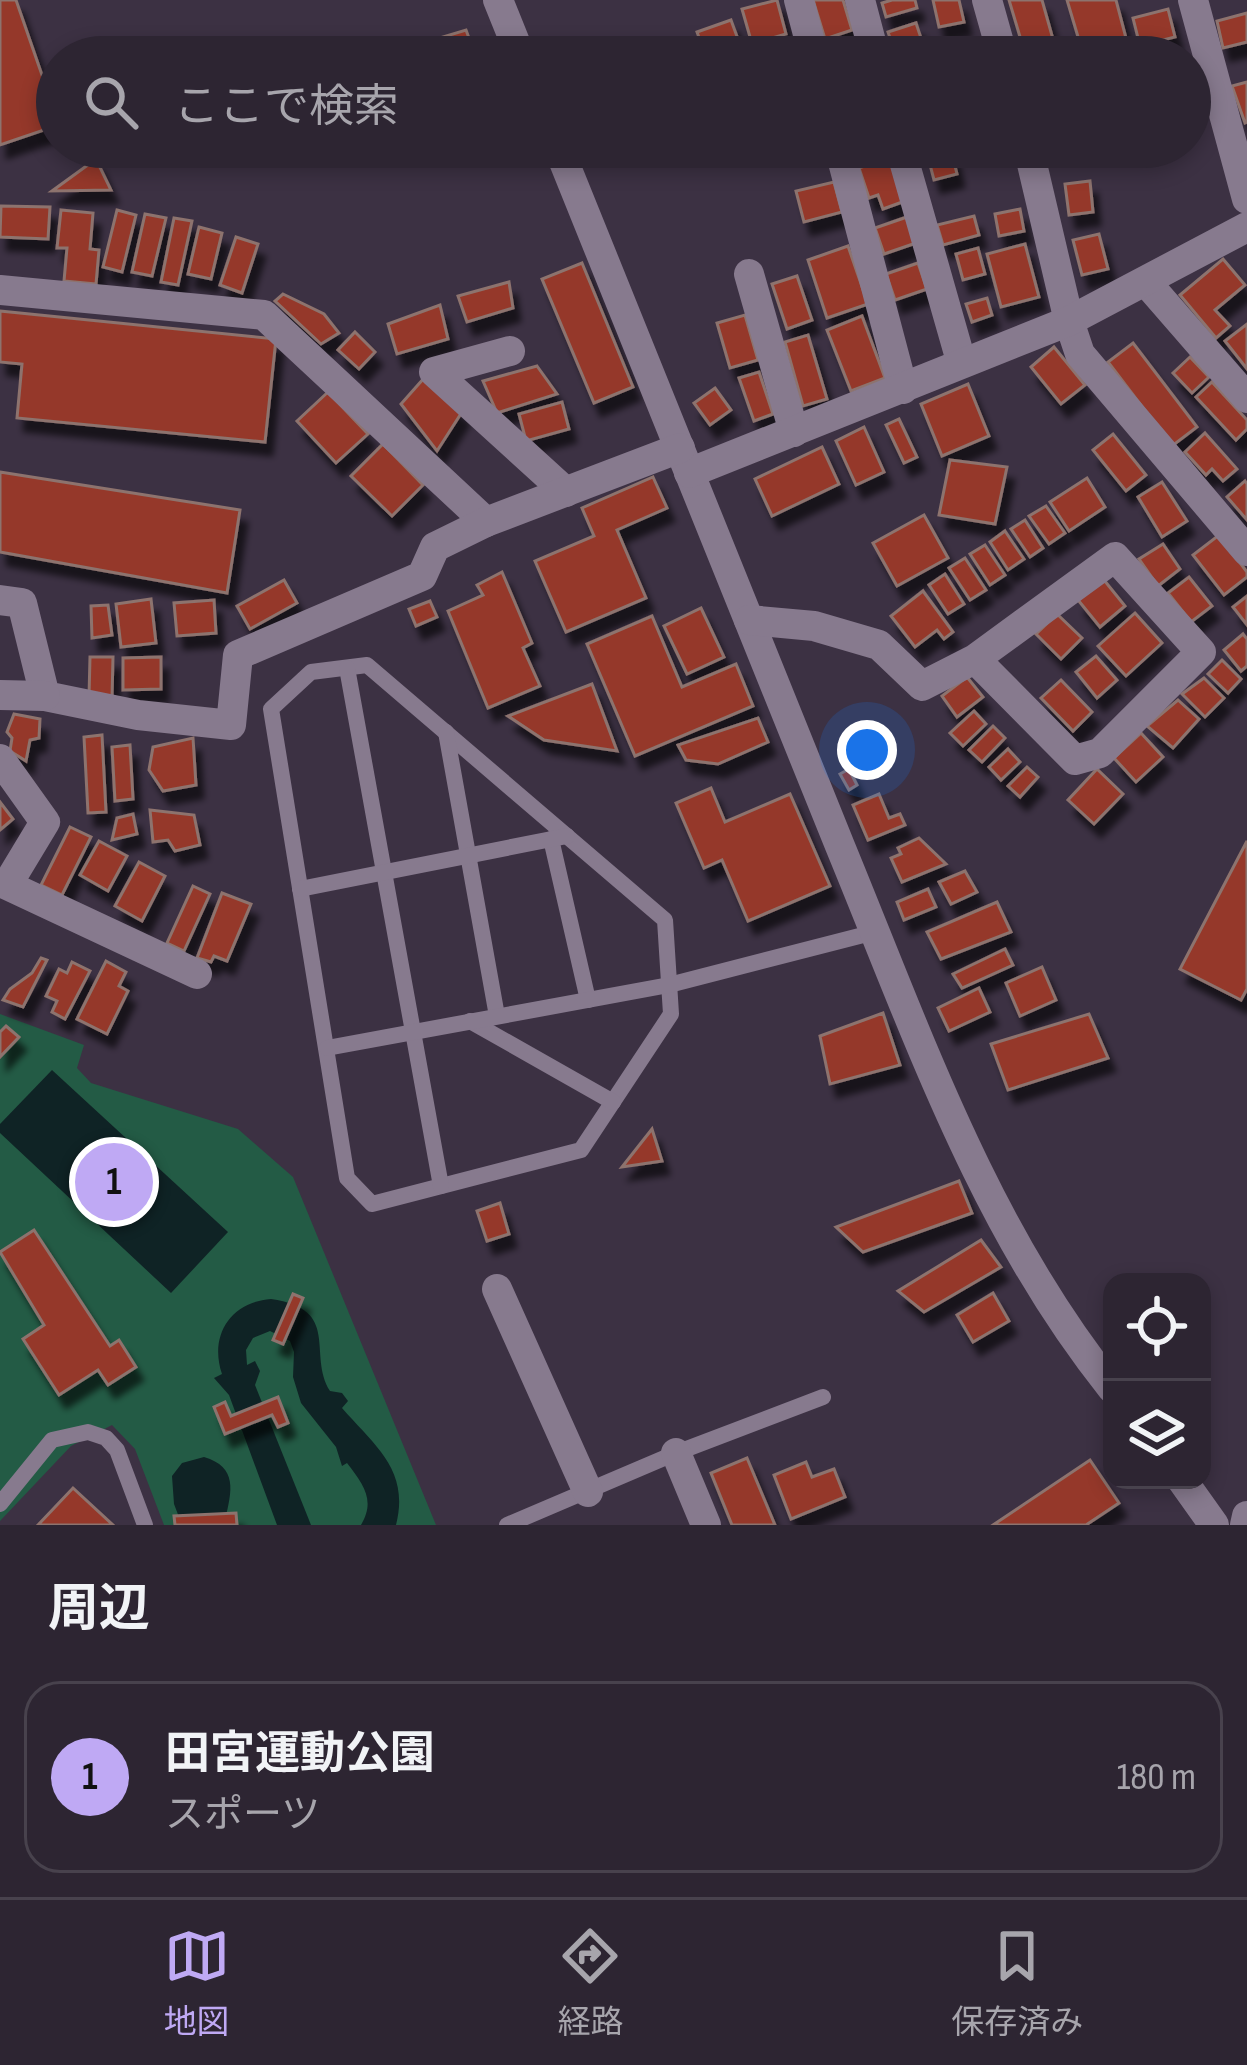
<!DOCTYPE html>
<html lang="ja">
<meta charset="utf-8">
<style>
body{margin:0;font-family:"Sofia Sans Condensed","Noto Sans JP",sans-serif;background:#352d3a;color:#f1f3f6}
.controls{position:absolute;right:36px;bottom:36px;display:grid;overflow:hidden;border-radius:24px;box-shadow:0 6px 18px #0003}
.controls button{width:108px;height:108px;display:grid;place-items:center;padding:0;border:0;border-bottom:3px solid #48424d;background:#2d2532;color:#f1f3f6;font:60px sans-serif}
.you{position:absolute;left:867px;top:750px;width:42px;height:42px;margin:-30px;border:9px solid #fff;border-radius:50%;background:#1a73e8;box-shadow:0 0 0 18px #1a73e833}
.badge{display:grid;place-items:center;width:78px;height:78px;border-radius:50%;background:#bfa9f4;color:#111;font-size:39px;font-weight:700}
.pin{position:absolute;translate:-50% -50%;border:6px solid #fff;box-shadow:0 3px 12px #0006}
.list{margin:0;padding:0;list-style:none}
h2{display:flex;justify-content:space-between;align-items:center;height:156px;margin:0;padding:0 48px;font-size:51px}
h2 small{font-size:39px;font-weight:400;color:#a7a5ac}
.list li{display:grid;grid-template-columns:78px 1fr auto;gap:36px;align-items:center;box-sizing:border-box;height:192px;margin:0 24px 24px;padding:0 24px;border:3px solid #48424d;border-radius:36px}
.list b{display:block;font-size:45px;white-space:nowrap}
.list p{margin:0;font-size:39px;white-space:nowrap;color:#a7a5ac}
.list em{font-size:39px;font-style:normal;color:#a7a5ac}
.icon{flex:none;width:66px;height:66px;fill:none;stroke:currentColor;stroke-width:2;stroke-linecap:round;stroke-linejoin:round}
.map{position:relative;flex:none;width:1247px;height:1525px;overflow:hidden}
.search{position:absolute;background:#2d2532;box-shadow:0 6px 18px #0003;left:36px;right:36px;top:36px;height:132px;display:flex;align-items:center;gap:30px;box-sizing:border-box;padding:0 42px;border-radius:66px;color:#a7a5ac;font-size:45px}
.sheet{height:372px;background:#2d2532}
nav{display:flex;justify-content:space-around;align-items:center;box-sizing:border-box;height:168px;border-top:3px solid #48424d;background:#2d2532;font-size:33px;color:#a7a5ac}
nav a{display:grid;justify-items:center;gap:6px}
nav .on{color:#bfa9f4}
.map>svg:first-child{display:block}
.green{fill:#235b45}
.water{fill:#0f2325}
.building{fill:#953929;stroke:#8d736e;stroke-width:3;filter:url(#shadow)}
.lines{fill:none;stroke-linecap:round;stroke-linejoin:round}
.lane{stroke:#877a8e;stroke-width:16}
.street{stroke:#877a8e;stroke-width:30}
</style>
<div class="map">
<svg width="1247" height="1525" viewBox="0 0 1247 1525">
<defs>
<filter id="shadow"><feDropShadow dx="7" dy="13" stdDeviation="3" flood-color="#0009"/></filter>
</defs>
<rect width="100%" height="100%" fill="#3c3143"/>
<polygon class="green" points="0,1014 84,1045 77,1068 91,1083 238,1129 293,1177 436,1525 164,1525 135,1449 112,1425 71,1446 0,1521"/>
<g class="water">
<polygon points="52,1070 228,1232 171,1293 0,1133 0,1124"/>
<path d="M271,1299C342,1309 307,1354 330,1391L342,1393L348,1401L342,1408C375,1446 410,1470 396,1525H361C376,1500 363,1484 347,1463L342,1466L336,1447L301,1403L293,1377L294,1352L290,1341L270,1331L253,1338L246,1350L247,1365L255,1361L260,1371L255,1385L311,1525H277L229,1395L214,1378L222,1374C209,1336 230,1302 271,1299Z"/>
<path d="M204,1457C238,1467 232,1491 225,1520L182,1525L174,1504L172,1476L182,1463Z"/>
</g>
<g class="building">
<polygon points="0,0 16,0 51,101 50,128 0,145"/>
<polygon points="777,0 786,34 752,44 742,9"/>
<polygon points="813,0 843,0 852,30 825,39"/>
<polygon points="892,0 915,0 917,8 886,17 882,3"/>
<polygon points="933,0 959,0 964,22 939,27"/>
<polygon points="1009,0 1042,0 1058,57 1026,57"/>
<polygon points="1067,0 1116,0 1131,57 1084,57"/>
<polygon points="1168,9 1175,37 1140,46 1133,18"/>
<polygon points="1247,13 1247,42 1223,48 1217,21"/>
<polygon points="731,20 743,53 706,57 697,32"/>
<polygon points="916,23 922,41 894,50 888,32"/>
<polygon points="466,30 476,57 395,57 393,52"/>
<polygon points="957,44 960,57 901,57"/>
<polygon points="1247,82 1247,122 1245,123 1232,86"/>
<polygon points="952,154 957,174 934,180 929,161"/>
<polygon points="889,157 905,201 883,209 878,195 869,198 859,168"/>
<polygon points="96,159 111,190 52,191"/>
<polygon points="1090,181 1093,212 1069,215 1065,184"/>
<polygon points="834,182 842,212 804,222 796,191"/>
<polygon points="1,206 50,207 48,239 0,237"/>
<polygon points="1020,209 1024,231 999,236 995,214"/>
<polygon points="61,210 93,213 90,249 99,250 96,284 64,281 67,248 57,248"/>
<polygon points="117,210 136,215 122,272 103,267"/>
<polygon points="145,214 166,218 152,276 132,272"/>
<polygon points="974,216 979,235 943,245 937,225"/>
<polygon points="907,217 916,243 884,254 875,228"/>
<polygon points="174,218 192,221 178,285 161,282"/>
<polygon points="199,227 222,233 211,279 188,274"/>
<polygon points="1099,234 1108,269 1082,275 1073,240"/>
<polygon points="236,237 258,244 242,293 220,285"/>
<polygon points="1025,244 1039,297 1001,307 987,254"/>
<polygon points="848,246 868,304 827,318 808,260"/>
<polygon points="978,248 985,274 963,280 956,254"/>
<polygon points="1223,259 1245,285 1215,310 1230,326 1216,338 1180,295"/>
<polygon points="582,263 633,387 594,403 542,279"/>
<polygon points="918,263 927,289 895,300 886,274"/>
<polygon points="797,276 812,320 787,329 772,284"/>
<polygon points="509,282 513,308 467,322 458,296"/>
<polygon points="283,294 324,314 339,333 321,344 275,301"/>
<polygon points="987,298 992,315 972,322 966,304"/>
<polygon points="440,305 448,339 397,354 388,324"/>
<polygon points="0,311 276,339 265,442 17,418 22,364 0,362"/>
<polygon points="745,315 758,360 730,368 717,323"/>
<polygon points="862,316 885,378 851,391 827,330"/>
<polygon points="1247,324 1247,369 1225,341"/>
<polygon points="355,332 375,352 359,369 338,350"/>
<polygon points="808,335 827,399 803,406 785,342"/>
<polygon points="1133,343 1197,427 1172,446 1108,362"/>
<polygon points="1054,347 1085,385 1061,404 1031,367"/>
<polygon points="1190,357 1209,377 1192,393 1173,373"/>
<polygon points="537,366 557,394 497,413 483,381"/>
<polygon points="759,372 773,414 754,421 739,378"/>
<polygon points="425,377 462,412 437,451 401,404"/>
<polygon points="1212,382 1247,420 1247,429 1236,440 1196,397"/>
<polygon points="968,384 989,436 942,456 921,404"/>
<polygon points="715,388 731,410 710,425 694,403"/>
<polygon points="328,392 368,434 336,463 297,421"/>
<polygon points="562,402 569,429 526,441 519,414"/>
<polygon points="899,419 917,457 904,463 886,425"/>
<polygon points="864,427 884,472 856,485 836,441"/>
<polygon points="1205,433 1237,469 1223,481 1212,469 1206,475 1185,452"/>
<polygon points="1113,434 1146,475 1126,491 1093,450"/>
<polygon points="383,444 423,485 392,516 351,476"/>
<polygon points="822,447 839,484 772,516 755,479"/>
<polygon points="950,460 1007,467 995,524 939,515"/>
<polygon points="0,472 240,510 227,593 0,552"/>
<polygon points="653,477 667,508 617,530 646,598 566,632 535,561 594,536 582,508"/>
<polygon points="1087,478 1105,507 1069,531 1050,502"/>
<polygon points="1245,481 1247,484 1247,520 1227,497"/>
<polygon points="1162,482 1187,521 1162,537 1138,497"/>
<polygon points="1046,506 1065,533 1049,544 1029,516"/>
<polygon points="924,515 948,558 897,586 873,543"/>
<polygon points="1025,520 1043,548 1030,557 1011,529"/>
<polygon points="1005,531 1024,559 1008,570 990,542"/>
<polygon points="1219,535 1247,572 1247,577 1224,595 1193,555"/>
<polygon points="1163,544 1180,569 1158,586 1139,559"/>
<polygon points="985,545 1005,575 990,585 970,554"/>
<polygon points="965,558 986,590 970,600 949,568"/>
<polygon points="502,572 532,643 523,648 540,686 488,708 448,611 483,595 477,585"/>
<polygon points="945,574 964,604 948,614 929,585"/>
<polygon points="1189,577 1212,606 1191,622 1168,593"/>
<polygon points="284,580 297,603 250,629 237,606"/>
<polygon points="1104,580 1125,606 1100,627 1078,600"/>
<polygon points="923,591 953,632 944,639 937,630 915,647 891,616"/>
<polygon points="1247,596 1247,625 1233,607"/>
<polygon points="151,599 156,643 121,647 116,604"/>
<polygon points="214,600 216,633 177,636 174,603"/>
<polygon points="430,601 437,617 416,626 409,609"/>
<polygon points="108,605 112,635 92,638 91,606"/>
<polygon points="701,608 724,657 687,674 664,626"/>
<polygon points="1135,613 1162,643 1126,676 1098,646"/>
<polygon points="1057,614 1082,638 1061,659 1036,634"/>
<polygon points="652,616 682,687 736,664 753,706 635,756 587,644"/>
<polygon points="1243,634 1247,639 1247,666 1241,671 1224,650"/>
<polygon points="1096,656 1117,680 1097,698 1076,672"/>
<polygon points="90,657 113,657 112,697 89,697"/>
<polygon points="161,657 161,689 123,690 123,658"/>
<polygon points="1222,660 1241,679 1228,693 1208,674"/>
<polygon points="967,677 983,697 957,717 942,696"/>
<polygon points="1204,678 1224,698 1205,717 1182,694"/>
<polygon points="1061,680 1092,712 1073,731 1041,698"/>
<polygon points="592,684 617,751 544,740 508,716"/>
<polygon points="1178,700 1199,719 1173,748 1147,726"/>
<polygon points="974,711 986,724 963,746 950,733"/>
<polygon points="14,714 40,719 39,738 30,740 26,761 10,751 12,738 7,732"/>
<polygon points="758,718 768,742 718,764 686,760 678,745"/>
<polygon points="993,726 1005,738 982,762 969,750"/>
<polygon points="1141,733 1163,757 1136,782 1114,758"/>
<polygon points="102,735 106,812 88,813 84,737"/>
<polygon points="193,738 196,785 163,791 149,770 153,747"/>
<polygon points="130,745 133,799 115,801 112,747"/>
<polygon points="1008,749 1020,762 1001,780 989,767"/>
<polygon points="1027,767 1038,777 1020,797 1008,786"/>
<polygon points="849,769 857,785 849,790 840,774"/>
<polygon points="1097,769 1123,794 1094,824 1068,800"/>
<polygon points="711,788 725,822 790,794 830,886 748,921 722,860 704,868 676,803"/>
<polygon points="879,794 889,818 900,814 905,825 868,840 853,805"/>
<polygon points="0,802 13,819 0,830"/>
<polygon points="150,810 194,815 200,845 175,851 168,840 153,842"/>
<polygon points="133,814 137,834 112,840 117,818"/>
<polygon points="70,827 91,837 62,895 41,885"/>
<polygon points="919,838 946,864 902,882 891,858 901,854 898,848"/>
<polygon points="99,841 127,856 108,891 80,875"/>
<polygon points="1247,841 1247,989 1241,1000 1180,969"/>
<polygon points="139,862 165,876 142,921 115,906"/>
<polygon points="965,871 977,892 951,904 939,882"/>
<polygon points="193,886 210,894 184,951 167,943"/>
<polygon points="928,889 936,907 904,920 897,902"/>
<polygon points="222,893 251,904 227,961 214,956 211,962 197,958"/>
<polygon points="997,902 1011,932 941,959 927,932"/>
<polygon points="1005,949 1013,965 962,988 953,974"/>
<polygon points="41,958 47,960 23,1007 3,1000 10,989 32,973"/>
<polygon points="106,961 126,972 119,986 128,991 107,1034 77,1019"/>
<polygon points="72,962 90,971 65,1019 52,1012 57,1001 46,996 59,969 67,973"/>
<polygon points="1042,967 1056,1000 1020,1016 1006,983"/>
<polygon points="979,988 990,1012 949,1031 938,1008"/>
<polygon points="883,1013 900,1065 830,1084 820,1036"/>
<polygon points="1089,1014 1108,1058 1008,1090 991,1044"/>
<polygon points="6,1026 19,1037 0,1057 0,1032"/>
<polygon points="652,1129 662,1161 622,1167"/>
<polygon points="959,1181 972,1213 863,1252 836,1227"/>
<polygon points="500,1203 509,1234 487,1241 477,1211"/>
<polygon points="34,1230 110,1346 119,1340 136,1367 108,1385 98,1370 59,1395 23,1339 44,1325 0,1252"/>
<polygon points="981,1240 1001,1267 924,1312 898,1291"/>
<polygon points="993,1293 1009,1321 973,1342 957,1315"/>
<polygon points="293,1294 303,1298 283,1344 273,1340"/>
<polygon points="278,1397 288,1423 278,1427 272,1415 225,1434 214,1407 225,1402 231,1416"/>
<polygon points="747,1458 775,1525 732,1525 711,1473"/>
<polygon points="1090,1460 1119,1503 1086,1525 993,1525"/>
<polygon points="806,1462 812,1477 834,1469 845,1497 791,1519 774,1475"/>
<polygon points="73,1488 113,1525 38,1525"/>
<polygon points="236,1513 237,1525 175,1525 174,1516"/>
</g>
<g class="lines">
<g class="lane">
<polygon points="367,665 665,920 671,1014 581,1150 372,1204 347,1178 271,709 311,672"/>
<polyline points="347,668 441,1186"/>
<polyline points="446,732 497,1016"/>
<polyline points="551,839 588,1000"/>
<polyline points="300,889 567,836"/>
<polyline points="470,1021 613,1102"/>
<polyline points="327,1048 669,985 875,932"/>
<polyline points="0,1504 52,1440 88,1432 106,1438 117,1450 145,1525"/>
<polyline points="507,1525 676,1453 823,1397"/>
</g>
<g class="street">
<polyline points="498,0 521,57"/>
<polyline points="799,0 814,57"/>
<polyline points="860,0 875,57"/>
<polyline points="987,0 1003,57"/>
<polyline points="1193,0 1247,199"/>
<path d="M558,147C652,380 746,613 840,846C917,1033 984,1229 1112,1388"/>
<polyline points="839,147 903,389"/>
<polyline points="900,147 961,361"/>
<polyline points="1028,147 1069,321 1080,354 1247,551"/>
<polyline points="749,274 794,432"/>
<polyline points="1147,283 1247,398"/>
<polyline points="0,290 264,315 486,522"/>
<polyline points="510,351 434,372 566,492"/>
<polyline points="689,473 1069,321 1247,227"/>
<polyline points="0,600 22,603 45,696 138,715 231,725 238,655 422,576 435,547 486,522 680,448"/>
<polyline points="749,620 814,626 879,645 922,686 975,659 1075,760 1100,753 1201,652 1115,557 975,659"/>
<polyline points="0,695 45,696"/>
<polyline points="0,759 45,822 7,885 197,974"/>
<polyline points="497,1289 588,1492"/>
<polyline points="676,1453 706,1525"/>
<polyline points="1182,1480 1214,1525"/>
<polyline points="1245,1525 1247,1516"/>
</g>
</g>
</svg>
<div class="controls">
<button><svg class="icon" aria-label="locate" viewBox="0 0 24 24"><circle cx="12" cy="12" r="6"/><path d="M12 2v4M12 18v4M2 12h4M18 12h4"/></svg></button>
<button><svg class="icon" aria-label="layers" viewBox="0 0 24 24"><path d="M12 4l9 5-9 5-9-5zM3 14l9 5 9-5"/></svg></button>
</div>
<div class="you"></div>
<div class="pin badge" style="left:114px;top:1182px">1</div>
<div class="search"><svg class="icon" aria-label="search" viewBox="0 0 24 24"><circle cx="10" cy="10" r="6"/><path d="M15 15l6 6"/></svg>ここで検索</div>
</div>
<section class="sheet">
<h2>周辺<small></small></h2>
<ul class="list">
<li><span class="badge">1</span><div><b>田宮運動公園</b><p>スポーツ</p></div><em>180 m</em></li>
</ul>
</section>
<nav>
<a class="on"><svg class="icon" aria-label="map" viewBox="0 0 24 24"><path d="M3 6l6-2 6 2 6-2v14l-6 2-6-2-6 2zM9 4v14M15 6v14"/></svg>地図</a>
<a><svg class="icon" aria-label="directions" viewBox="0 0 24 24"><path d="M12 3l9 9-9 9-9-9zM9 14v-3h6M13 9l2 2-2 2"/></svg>経路</a>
<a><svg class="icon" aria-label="saved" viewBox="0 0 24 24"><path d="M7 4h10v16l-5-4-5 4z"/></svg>保存済み</a>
</nav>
